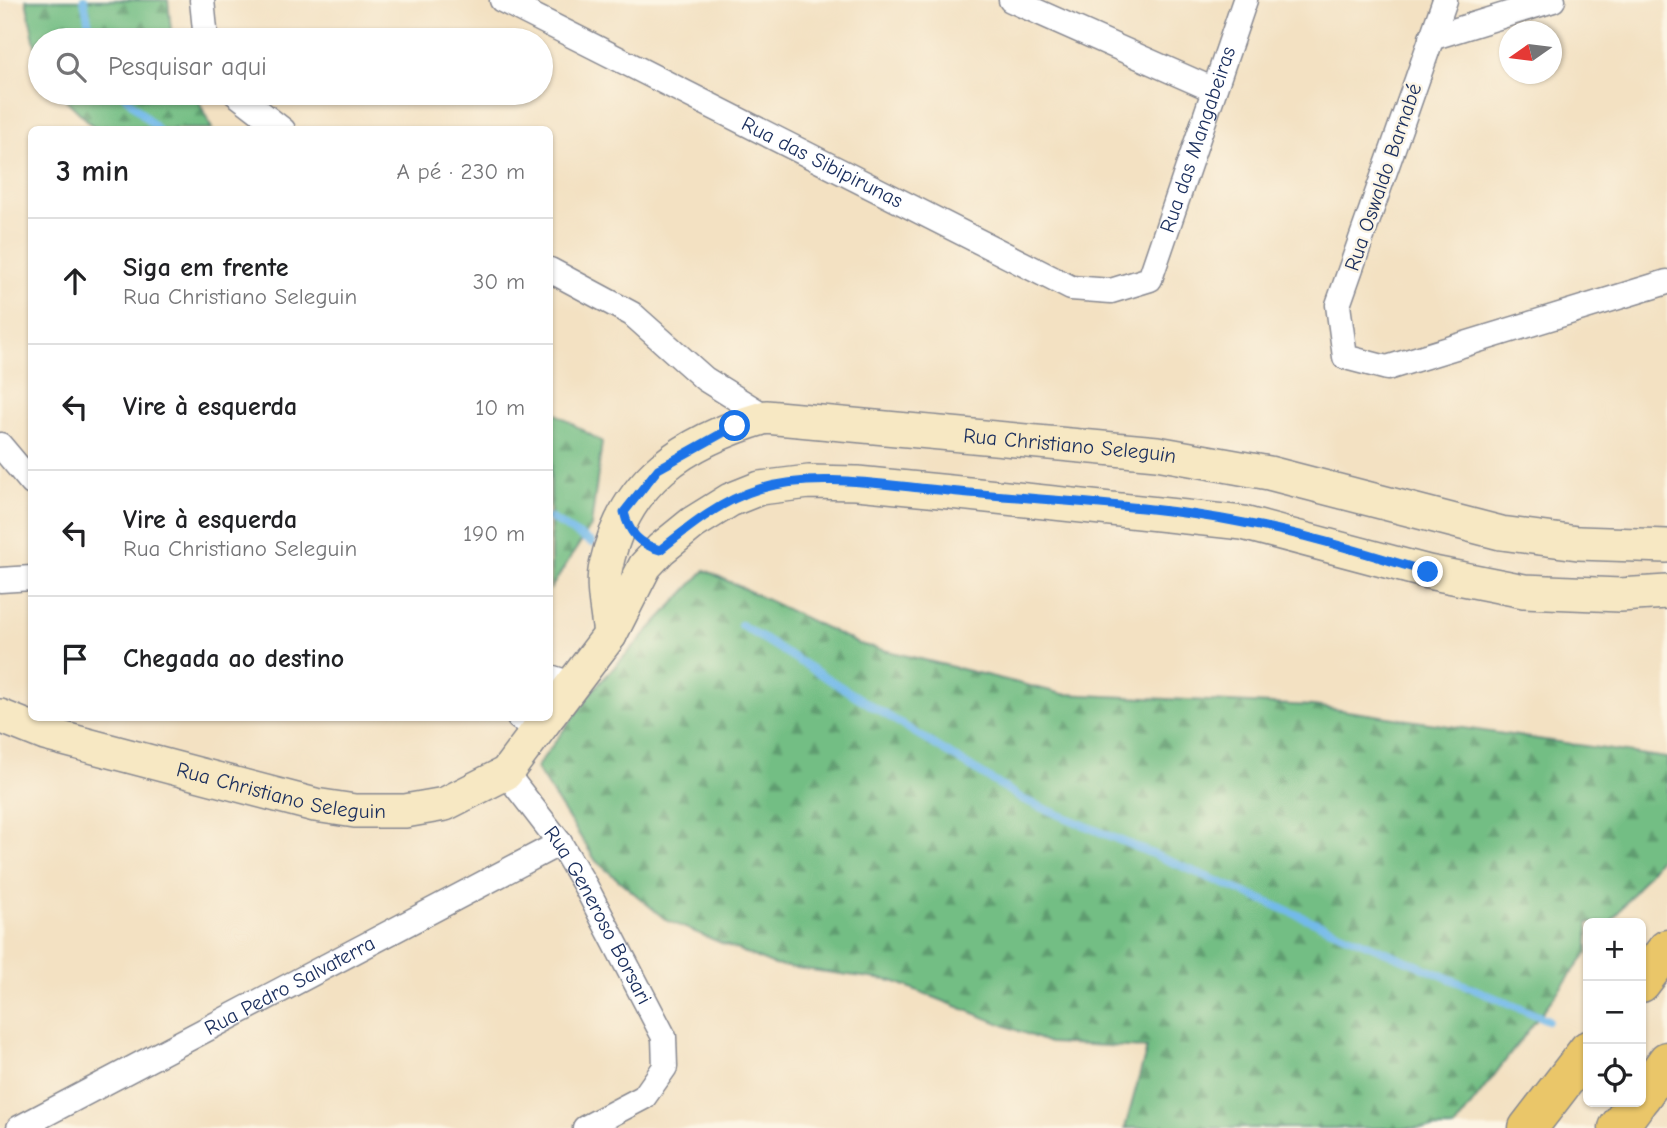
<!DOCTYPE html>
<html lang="pt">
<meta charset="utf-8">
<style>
body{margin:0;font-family:"Comic Neue",sans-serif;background:#f2f2f2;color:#202124}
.controls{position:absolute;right:21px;bottom:21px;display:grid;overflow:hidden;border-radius:10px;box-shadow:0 2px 5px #0004}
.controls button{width:63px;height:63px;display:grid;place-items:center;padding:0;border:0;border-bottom:2px solid #e0e0e0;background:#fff;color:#202124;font:35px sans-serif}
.compass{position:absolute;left:1499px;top:21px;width:63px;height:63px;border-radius:50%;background:#fff;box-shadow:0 2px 5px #0004;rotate:256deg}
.stop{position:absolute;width:21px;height:21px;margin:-16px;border:5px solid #1a73e8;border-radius:50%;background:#fff}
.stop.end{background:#1a73e8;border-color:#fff;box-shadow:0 2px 7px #0008}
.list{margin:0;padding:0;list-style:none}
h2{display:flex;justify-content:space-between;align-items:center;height:91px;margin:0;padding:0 28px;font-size:30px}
h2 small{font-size:23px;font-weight:400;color:#757577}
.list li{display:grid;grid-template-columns:46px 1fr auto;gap:21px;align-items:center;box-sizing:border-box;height:126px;padding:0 28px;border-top:2px solid #e0e0e0}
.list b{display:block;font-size:26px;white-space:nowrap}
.list p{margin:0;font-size:23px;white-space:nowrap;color:#757577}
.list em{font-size:23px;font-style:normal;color:#757577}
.icon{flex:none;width:38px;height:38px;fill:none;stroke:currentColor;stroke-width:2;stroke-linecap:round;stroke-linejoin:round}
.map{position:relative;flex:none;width:1667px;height:1128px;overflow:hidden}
.search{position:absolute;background:#fff;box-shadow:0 2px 5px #0004;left:28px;top:28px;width:525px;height:77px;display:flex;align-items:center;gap:18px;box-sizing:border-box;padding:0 24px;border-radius:38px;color:#757577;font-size:26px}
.panel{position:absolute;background:#fff;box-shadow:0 2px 5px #0004;left:28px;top:126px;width:525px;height:595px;border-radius:10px}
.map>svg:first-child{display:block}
.forest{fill:url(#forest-firs);stroke:#477671;stroke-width:2}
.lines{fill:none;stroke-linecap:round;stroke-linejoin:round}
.stream{stroke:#73baea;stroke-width:8}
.street-casing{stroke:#878890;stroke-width:27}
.secondary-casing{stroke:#878890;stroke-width:36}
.primary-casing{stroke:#878890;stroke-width:41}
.street{stroke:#fff;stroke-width:24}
.secondary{stroke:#f7e8c3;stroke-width:33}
.primary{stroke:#eac669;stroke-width:38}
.route{stroke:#1a73e8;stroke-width:9}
.labels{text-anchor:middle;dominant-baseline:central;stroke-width:5;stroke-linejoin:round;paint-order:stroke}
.street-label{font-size:21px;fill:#1b2f5e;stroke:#fcf5e5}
</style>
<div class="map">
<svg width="1667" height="1128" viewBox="0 0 1667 1128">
<defs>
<pattern id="forest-firs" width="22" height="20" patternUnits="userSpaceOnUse" patternTransform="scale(1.75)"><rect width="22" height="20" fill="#73be84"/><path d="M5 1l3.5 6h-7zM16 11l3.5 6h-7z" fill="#5e9b6f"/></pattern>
</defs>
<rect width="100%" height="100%" fill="#fcf5e5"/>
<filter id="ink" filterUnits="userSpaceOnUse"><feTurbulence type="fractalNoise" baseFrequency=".0143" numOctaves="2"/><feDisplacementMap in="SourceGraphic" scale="14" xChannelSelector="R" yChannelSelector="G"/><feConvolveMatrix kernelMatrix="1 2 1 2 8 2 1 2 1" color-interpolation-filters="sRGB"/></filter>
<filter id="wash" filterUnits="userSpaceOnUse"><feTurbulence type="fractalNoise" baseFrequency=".00686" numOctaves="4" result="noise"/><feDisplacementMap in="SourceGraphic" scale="28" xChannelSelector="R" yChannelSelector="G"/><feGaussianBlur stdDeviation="1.57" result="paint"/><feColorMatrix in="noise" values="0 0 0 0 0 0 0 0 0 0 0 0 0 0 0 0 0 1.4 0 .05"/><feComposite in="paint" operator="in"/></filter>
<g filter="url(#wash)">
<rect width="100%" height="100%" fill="#f3e1c2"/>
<g class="forest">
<polygon points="26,0 168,0 172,40 40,40 40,69"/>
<polygon points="59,93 195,93 212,129 96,129"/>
<polygon points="550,410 602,442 591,526 551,588"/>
<polygon points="705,570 859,644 1063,694 1313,706 1667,758 1667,849 1610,923 1588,923 1588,952 1454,1128 1125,1128 1147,1048 1049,1043 893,981 774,965 666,920 596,861 536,768 593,690"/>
</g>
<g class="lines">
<g class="stream">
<polyline points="84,0 92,40"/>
<polyline points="122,93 158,130"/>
<polyline points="550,518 592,543"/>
<polyline points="741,625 1024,800 1548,1020"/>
</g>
</g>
</g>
<g filter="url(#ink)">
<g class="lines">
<defs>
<g id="street">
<polyline points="202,0 206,40"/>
<path id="s1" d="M502,0L1071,288L1111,291L1150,279L1245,0"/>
<polyline points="1011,0 1214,90"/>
<polyline points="1445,0 1338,305 1345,357 1387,368 1667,282"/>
<polyline points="1431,38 1553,0"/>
<polyline points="235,93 283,130"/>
<polyline points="550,270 632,314 705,379 766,417"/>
<polyline points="0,445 32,483"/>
<polyline points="0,580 32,578"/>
<polyline points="550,677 572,684"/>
<polyline points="519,718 540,727"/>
<path id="s2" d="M506,773L560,843L586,887L664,1037L665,1067L644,1097L585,1128"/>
<path id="s3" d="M19,1128L560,843"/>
</g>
<g id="secondary">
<path id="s4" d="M610,635C608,614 601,586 606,566C625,479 685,441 766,417L1157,453L1269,473L1501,533L1578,543L1667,546"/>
<polyline points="550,714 610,635 645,566 661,549 693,523 730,500 760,488 809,482 857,483 950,492 1243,523 1428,572 1524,591 1620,595 1667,592"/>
<path id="s5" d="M0,716L45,734L315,805L355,811H405L445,804L506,773L547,718"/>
</g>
<g id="primary">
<polyline points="1641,983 1667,949"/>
<polyline points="1641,1097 1667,1061"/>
<polyline points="1528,1128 1588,1050"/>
<polyline points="1618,1128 1637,1102"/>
</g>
</defs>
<use href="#street" class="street-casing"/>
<use href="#secondary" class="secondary-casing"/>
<use href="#primary" class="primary-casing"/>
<use href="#street" class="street"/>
<use href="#secondary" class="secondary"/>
<use href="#primary" class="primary"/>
</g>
</g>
<g class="lines" filter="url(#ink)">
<path class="route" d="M735,426L658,469L624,512C629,533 639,544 660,550C690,526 722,500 759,489C818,471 889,486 949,491C1046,501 1147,504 1244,523C1306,534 1367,554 1428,572"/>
</g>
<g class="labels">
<g class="street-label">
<text stroke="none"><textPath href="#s1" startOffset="866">Rua das Mangabeiras</textPath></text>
<text stroke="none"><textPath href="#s1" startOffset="359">Rua das Sibipirunas</textPath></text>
<text transform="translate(1383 177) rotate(-71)">Rua Oswaldo Barnabé</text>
<text stroke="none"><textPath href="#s4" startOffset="606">Rua Christiano Seleguin</textPath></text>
<text stroke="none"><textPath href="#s5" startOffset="292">Rua Christiano Seleguin</textPath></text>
<text stroke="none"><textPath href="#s2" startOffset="170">Rua Generoso Borsari</textPath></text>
<text stroke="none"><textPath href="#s3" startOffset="306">Rua Pedro Salvaterra</textPath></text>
</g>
</g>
</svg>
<div class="controls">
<button>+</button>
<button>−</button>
<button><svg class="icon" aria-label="locate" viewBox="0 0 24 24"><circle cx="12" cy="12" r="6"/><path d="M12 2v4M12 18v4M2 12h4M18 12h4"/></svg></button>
</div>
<svg class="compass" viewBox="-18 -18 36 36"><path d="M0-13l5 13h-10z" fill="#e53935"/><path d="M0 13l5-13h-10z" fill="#757577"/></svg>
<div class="stop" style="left:735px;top:426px"></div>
<div class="stop end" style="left:1428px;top:572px"></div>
<div class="search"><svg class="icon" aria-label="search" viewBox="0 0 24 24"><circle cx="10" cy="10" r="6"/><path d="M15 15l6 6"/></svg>Pesquisar aqui</div>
<section class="panel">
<h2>3 min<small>A pé · 230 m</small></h2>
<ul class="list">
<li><svg class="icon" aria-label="ahead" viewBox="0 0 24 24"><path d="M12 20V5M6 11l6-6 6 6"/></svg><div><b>Siga em frente</b><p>Rua Christiano Seleguin</p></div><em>30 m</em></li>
<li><svg class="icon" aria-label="left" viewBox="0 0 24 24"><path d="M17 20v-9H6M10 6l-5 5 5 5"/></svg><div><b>Vire à esquerda</b></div><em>10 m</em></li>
<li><svg class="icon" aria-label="left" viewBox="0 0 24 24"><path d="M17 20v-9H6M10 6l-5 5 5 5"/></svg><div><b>Vire à esquerda</b><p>Rua Christiano Seleguin</p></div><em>190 m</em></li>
<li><svg class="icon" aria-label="arrive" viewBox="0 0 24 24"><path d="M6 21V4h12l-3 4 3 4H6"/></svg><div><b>Chegada ao destino</b></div></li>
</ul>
</section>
</div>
